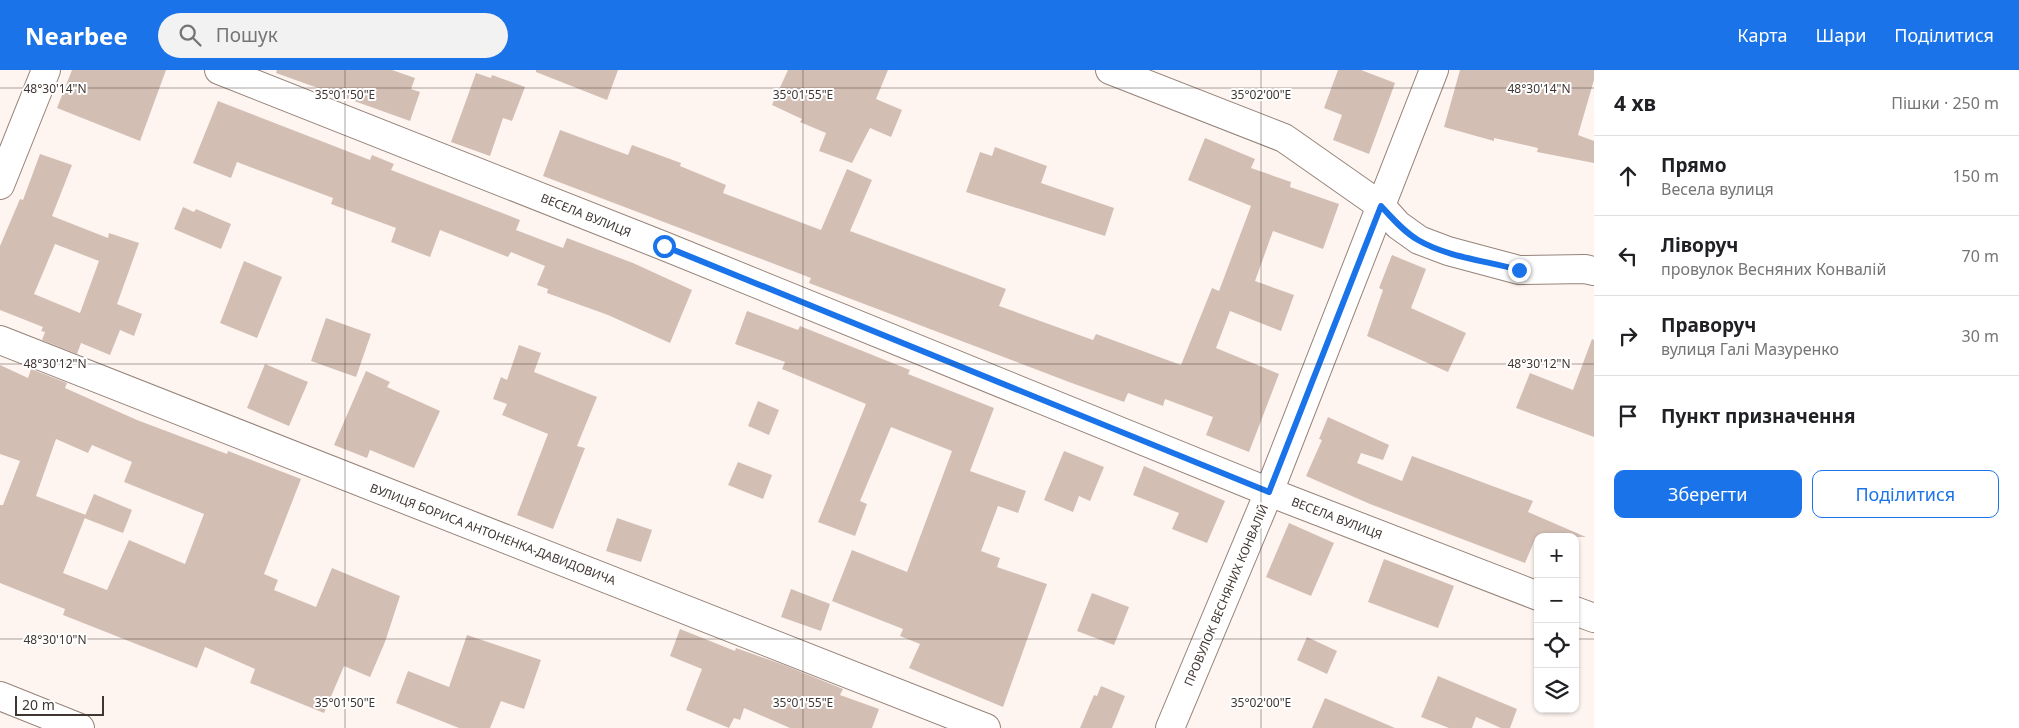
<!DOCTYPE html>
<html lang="uk">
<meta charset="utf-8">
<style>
body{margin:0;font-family:"Noto Sans",sans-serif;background:#f2f2f2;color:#202124}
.controls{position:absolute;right:15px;bottom:15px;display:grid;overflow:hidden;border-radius:10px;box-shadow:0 1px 4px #0004}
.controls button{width:45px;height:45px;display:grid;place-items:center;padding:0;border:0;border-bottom:1px solid #e0e0e0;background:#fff;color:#202124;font:25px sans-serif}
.scale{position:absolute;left:15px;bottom:12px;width:89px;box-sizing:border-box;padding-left:5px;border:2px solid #3f3632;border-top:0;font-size:14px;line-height:18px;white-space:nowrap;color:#3f3632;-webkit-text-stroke:4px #fff;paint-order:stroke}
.stop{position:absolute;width:15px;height:15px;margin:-11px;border:4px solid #1a73e8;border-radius:50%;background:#fff}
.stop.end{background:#1a73e8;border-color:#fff;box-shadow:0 1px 5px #0008}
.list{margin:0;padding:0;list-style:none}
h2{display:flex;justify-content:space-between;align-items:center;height:65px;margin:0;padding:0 20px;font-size:21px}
h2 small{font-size:16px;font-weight:400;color:#757577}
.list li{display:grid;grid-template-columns:32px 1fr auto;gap:15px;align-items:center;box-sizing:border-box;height:80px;padding:0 20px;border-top:1px solid #e0e0e0}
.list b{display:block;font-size:19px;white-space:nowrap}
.list p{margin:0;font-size:16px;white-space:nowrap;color:#757577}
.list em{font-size:16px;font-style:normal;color:#757577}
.actions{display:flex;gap:10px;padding:15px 20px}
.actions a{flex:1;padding:11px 0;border:1px solid #1a73e8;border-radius:10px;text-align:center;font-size:18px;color:#1a73e8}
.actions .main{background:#1a73e8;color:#fff}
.icon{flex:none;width:28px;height:28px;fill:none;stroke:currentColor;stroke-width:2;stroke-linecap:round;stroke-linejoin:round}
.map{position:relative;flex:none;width:1594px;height:658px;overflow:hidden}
header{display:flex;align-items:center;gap:30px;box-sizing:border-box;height:70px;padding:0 25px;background:#1a73e8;color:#fff}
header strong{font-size:24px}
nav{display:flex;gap:28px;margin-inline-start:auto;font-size:18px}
.search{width:350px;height:45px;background:#f2f2f2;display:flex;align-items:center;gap:12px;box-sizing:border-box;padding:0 18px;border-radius:28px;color:#757577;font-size:19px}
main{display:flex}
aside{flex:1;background:#fff}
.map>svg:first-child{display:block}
.building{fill:#d3beb4;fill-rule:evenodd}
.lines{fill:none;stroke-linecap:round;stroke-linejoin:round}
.street-casing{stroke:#968379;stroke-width:30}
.street{stroke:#fff;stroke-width:28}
.route{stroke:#1a73e8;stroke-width:6}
.ticks{fill:none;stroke:#3f3632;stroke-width:1;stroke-opacity:0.45}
.labels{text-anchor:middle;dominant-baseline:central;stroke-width:4;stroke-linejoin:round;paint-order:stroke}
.street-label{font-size:12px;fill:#3f3632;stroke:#fff}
.ticks-label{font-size:12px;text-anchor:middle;fill:#3f3632;stroke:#fff;stroke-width:4;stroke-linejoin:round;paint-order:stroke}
</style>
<header>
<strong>Nearbee</strong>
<div class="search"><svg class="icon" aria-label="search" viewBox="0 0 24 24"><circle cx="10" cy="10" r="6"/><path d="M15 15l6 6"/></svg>Пошук</div>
<nav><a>Карта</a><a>Шари</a><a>Поділитися</a></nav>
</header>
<main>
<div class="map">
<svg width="1594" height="658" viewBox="0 0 1594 658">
<rect width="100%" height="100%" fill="#fef5f1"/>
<g class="building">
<polygon points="72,0 166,0 140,71 57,38"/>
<polygon points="277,0 392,0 415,8 411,19 420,22 410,51 276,3"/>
<polygon points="536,0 618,0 607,30 536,2"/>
<polygon points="788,0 888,0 876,29 902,40 891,67 870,58 852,93 819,81 826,63 800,52 802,49 772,35"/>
<polygon points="1338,0 1361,0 1395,13 1369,84 1333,70 1342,45 1324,38"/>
<polygon points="1460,0 1594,0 1594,10 1578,65 1594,71 1594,93 1537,82 1538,78 1494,68 1494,71 1444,57"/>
<polygon points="476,3 491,8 492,5 525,17 512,51 503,48 490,86 451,72"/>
<polygon points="218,31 370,90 372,85 394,94 391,100 520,150 516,160 563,178 567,168 633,193 692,220 670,273 608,245 547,223 548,219 537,215 545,196 511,182 508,187 440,160 430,187 391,172 396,158 331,134 333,128 237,92 231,108 193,93"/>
<polygon points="560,60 628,85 632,75 681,93 680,96 726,115 723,123 821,160 847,99 872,110 850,161 1006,219 999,236 1093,270 1096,264 1181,295 1212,218 1219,221 1251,136 1188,110 1205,68 1255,89 1251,98 1291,112 1290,117 1339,134 1323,179 1273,161 1255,211 1294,225 1281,261 1230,241 1216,278 1279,304 1249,382 1206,365 1213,347 1165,329 1163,336 1128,323 1124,332 1069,312 809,213 811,208 543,106"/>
<polygon points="995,77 1047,96 1041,113 1114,138 1105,166 966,122 980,82 992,86"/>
<path d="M40,84L72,95L52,146L108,168L109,163L139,173L117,234L142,244L134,266L120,260L110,285L81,273L77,284L42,270L45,262L41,261L43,257L0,240V176L20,129L23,130ZM55,174L99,191L80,243L34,224Z"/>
<polygon points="183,137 194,142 196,139 231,154 221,179 174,159"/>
<polygon points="1392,185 1426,199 1411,238 1466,263 1448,302 1367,266 1383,220 1379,218"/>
<polygon points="244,191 282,207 257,268 220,253"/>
<polygon points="747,241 798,260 800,256 910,300 908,304 994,338 970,401 1026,421 1018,443 998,436 981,481 1000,488 997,497 1047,514 1003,637 909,598 920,574 900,566 903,559 832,531 852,480 907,502 952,381 891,357 860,431 867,434 855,466 818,452 866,334 782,299 785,292 735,274"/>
<polygon points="326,248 371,264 356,307 311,291"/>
<polygon points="1592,269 1594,270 1594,367 1516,338 1530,303 1573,320"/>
<polygon points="519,275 541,283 534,302 597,327 577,376 585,378 553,459 517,445 548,364 502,345 507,334 493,329 501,307 507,310"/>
<polygon points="265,294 308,312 289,356 247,338"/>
<path d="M0,295L28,308L31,299L67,313L65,318L137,350L227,384L228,381L301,409L264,504L278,510L274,520L316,537L332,498L400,526L385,572L370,607L344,596L324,643L250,613L255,599L205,577L197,598L63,545L65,539L0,513V435H3L20,391L0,384ZM56,369L88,383L92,375L132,392L124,412L204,444L185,494L129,470L107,520L63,503L86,445L36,426Z"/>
<polygon points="366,301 390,312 387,317 440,341 414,398 370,380 367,388 334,375"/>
<polygon points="758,331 779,340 769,365 748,356"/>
<polygon points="1328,347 1389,375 1383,390 1361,383 1357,393 1402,411 1412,386 1533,431 1528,442 1586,467 1536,467 1525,493 1370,434 1306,406 1322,370 1319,369"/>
<polygon points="1064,381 1104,397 1090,431 1079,426 1073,442 1044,430"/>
<polygon points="738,392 772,405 763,429 728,415"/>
<polygon points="1144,396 1225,431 1207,473 1172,459 1179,443 1133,425"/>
<polygon points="94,424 132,440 123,463 84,448"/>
<polygon points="617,448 652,460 641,492 606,481"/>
<polygon points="1289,453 1334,473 1311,526 1266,507"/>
<polygon points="1384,489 1454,516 1438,558 1368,532"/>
<polygon points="791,519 830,534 821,561 781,547"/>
<polygon points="1092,523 1129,537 1114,575 1077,561"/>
<polygon points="680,559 735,581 736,578 784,595 843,619 840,625 879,639 872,658 790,658 744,638 740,650 734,648 729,658 686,640 702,599 670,586"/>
<polygon points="467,565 541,590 524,639 501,631 490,658 459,658 396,633 408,601 449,617"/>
<polygon points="1307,567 1337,581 1327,604 1297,590"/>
<polygon points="1438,606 1517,639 1510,658 1501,658 1476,647 1472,658 1449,658 1421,647"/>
<polygon points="1101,616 1125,626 1112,658 1080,658 1094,625 1097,626"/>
<polygon points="1325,628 1395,658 1312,658"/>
</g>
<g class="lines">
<defs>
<g id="street">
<polyline points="219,0 664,176 1269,422 1538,526"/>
<polyline points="1110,0 1284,68 1381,136 1398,155 1419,170 1448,181 1519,200 1585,199 1594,201"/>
<polyline points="0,115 46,0"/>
<polyline points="0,270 986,658"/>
<polyline points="1575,541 1594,548"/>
<polyline points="0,626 80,658"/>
<polyline points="1170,658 1269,422 1434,0"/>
</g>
</defs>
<use href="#street" class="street-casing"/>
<use href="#street" class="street"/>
</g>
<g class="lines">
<path class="route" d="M664,176L1269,422L1381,136C1392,148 1404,162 1418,170C1447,187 1487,191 1519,200"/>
</g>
<path class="ticks" d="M345,0V658M803,0V658M1261,0V658M0,18H1594M0,294H1594M0,569H1538M1575,569H1594"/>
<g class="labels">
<g class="street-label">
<text transform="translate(586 145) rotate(22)">ВЕСЕЛА ВУЛИЦЯ</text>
<text transform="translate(1337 448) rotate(21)">ВЕСЕЛА ВУЛИЦЯ</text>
<text transform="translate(493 464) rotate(21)">ВУЛИЦЯ БОРИСА АНТОНЕНКА-ДАВИДОВИЧА</text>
<text transform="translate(1226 525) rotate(-67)">ПРОВУЛОК ВЕСНЯНИХ КОНВАЛІЙ</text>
</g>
</g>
<g class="ticks-label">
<text x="55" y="23">48°30'14"N</text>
<text x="1539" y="23">48°30'14"N</text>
<text x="345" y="29">35°01'50"E</text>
<text x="803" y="29">35°01'55"E</text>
<text x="1261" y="29">35°02'00"E</text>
<text x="55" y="298">48°30'12"N</text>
<text x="1539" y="298">48°30'12"N</text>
<text x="55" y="574">48°30'10"N</text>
<text x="345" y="637">35°01'50"E</text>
<text x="803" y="637">35°01'55"E</text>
<text x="1261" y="637">35°02'00"E</text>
</g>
</svg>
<div class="controls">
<button>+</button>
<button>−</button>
<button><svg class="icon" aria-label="locate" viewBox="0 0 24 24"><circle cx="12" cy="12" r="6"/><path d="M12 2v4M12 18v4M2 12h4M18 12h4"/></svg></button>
<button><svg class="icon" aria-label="layers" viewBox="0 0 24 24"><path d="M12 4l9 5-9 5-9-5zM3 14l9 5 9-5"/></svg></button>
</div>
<div class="scale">20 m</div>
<div class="stop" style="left:664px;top:176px"></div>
<div class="stop end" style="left:1519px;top:200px"></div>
</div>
<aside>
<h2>4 хв<small>Пішки · 250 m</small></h2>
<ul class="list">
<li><svg class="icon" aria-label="ahead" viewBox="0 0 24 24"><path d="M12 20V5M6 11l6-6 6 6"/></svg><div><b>Прямо</b><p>Весела вулиця</p></div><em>150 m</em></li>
<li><svg class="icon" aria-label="left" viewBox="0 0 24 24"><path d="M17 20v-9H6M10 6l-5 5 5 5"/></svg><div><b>Ліворуч</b><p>провулок Весняних Конвалій</p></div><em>70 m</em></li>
<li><svg class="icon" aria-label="right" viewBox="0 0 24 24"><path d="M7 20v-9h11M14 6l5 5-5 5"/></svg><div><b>Праворуч</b><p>вулиця Галі Мазуренко</p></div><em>30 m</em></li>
<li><svg class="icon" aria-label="arrive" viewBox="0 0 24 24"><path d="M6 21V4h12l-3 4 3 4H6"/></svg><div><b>Пункт призначення</b></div></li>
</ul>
<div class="actions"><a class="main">Зберегти</a><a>Поділитися</a></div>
</aside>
</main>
